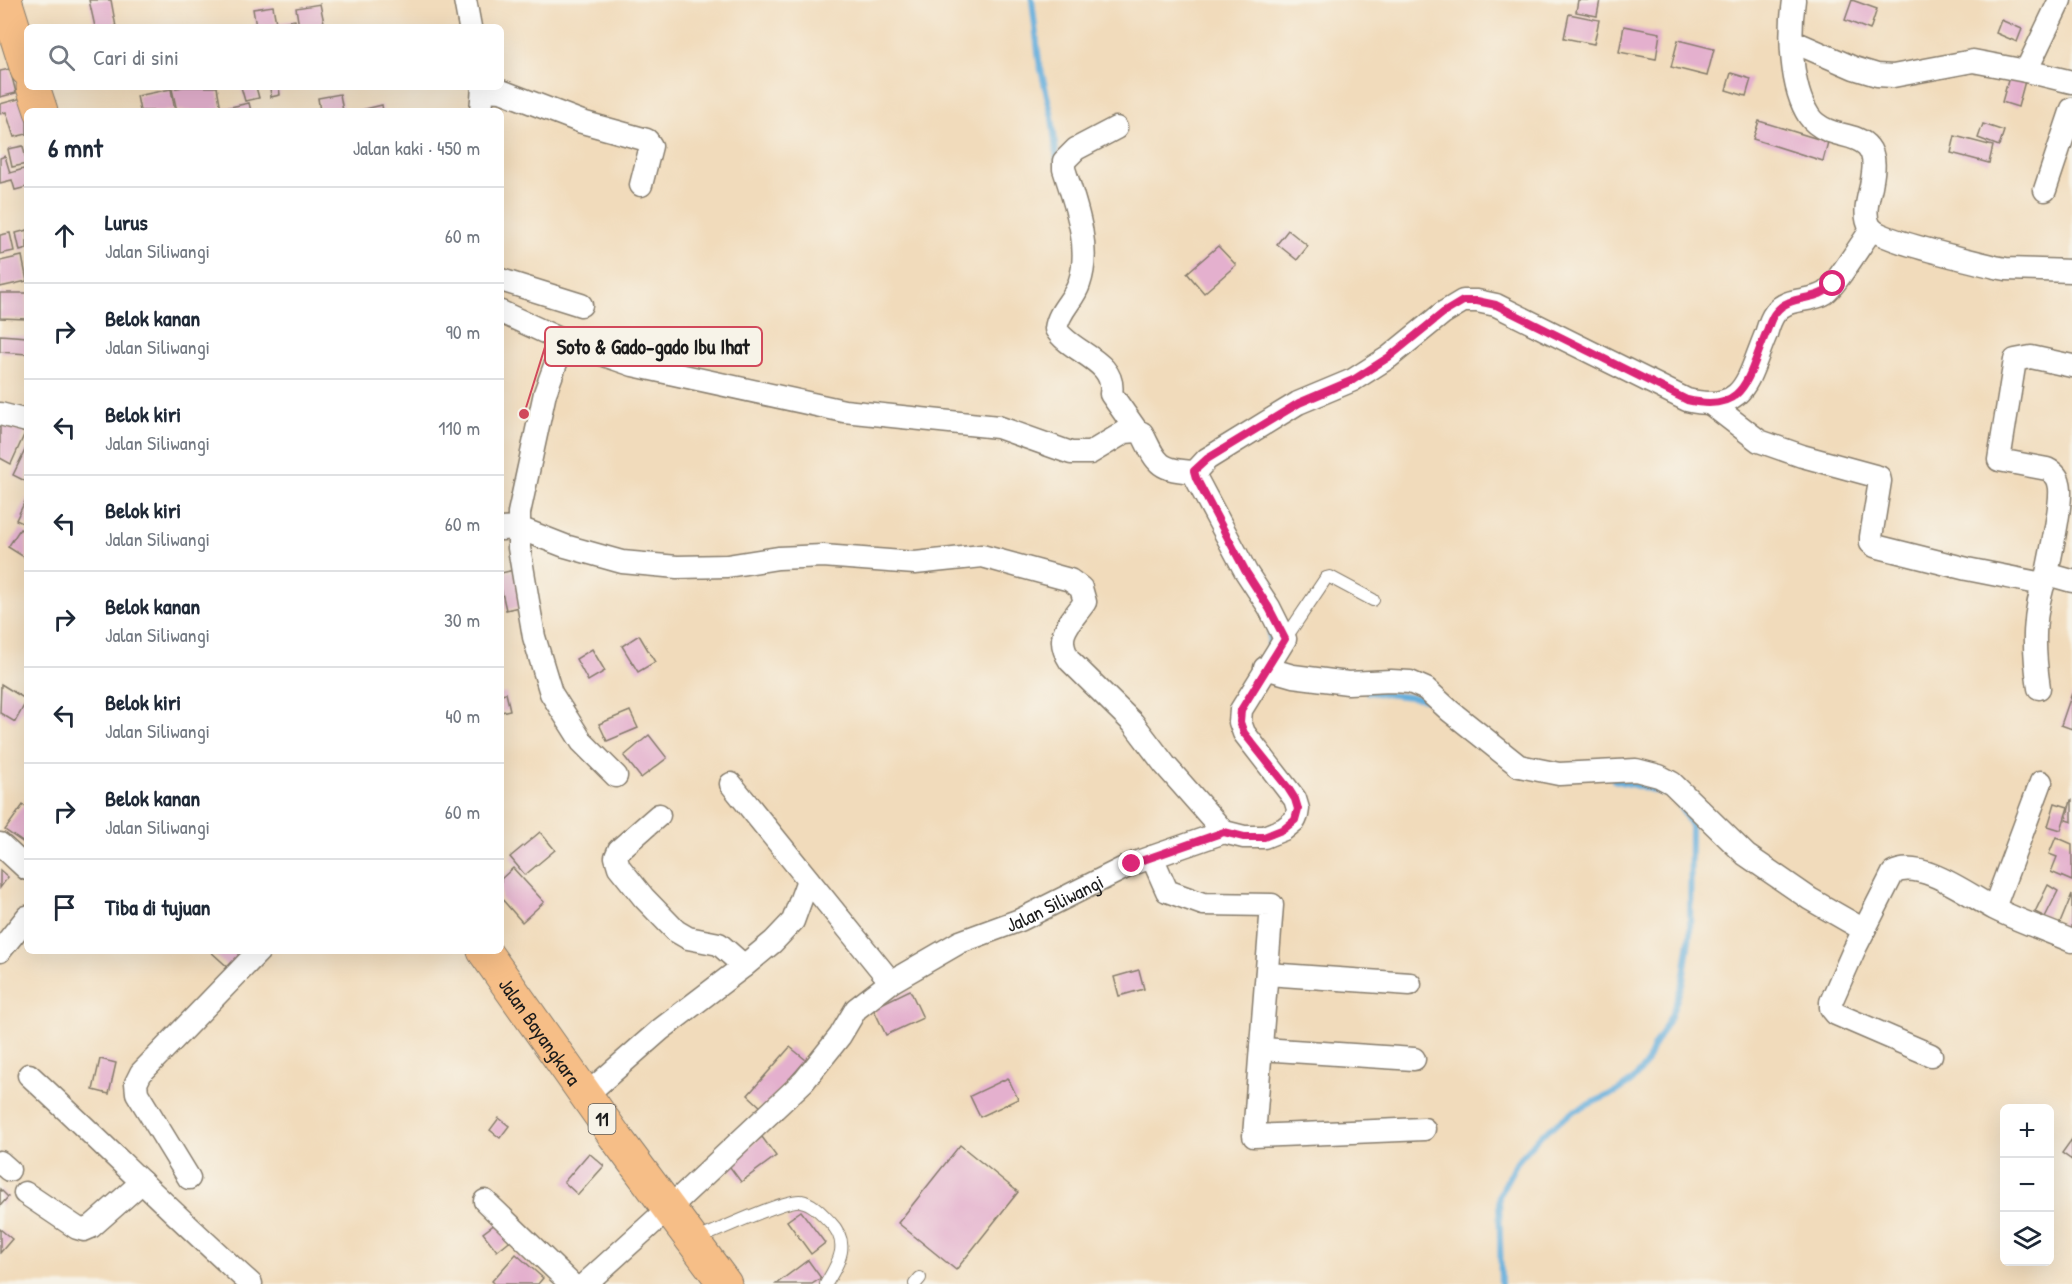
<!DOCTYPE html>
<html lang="id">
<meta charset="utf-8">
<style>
body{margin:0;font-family:"Patrick Hand",sans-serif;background:#f2f2f3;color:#1f2937}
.controls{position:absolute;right:18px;bottom:18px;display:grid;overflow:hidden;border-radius:9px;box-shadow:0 6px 24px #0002}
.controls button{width:54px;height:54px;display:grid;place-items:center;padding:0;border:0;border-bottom:2px solid #e0e1e3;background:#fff;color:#1f2937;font:30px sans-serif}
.stop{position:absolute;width:18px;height:18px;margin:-14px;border:4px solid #db2777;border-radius:50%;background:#fff}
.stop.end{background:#db2777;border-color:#fff;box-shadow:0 2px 6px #0008}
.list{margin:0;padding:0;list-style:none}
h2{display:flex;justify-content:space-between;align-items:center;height:78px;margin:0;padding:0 24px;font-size:26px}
h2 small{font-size:20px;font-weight:400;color:#747a83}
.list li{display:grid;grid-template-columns:39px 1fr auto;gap:18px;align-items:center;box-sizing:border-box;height:96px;padding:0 24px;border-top:2px solid #e0e1e3}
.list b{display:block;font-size:22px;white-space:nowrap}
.list p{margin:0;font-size:20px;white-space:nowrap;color:#747a83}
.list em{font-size:20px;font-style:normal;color:#747a83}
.icon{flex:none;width:33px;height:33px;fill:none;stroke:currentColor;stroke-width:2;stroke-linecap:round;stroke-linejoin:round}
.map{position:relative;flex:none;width:2072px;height:1284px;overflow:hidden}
.search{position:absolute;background:#fff;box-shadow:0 6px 24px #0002;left:24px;top:24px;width:480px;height:66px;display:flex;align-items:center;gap:15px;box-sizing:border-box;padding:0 21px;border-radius:9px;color:#747a83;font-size:22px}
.panel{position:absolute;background:#fff;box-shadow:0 6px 24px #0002;left:24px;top:108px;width:480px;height:846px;border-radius:9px}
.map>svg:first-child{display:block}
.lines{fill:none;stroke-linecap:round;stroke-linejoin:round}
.stream{stroke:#65aedc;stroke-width:6}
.building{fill:#e4b0ce}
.service-casing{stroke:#867c6c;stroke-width:14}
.minor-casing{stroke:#867c6c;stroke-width:25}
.trunk-casing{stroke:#867c6c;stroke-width:35}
.service{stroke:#fff;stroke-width:12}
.minor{stroke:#fff;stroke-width:22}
.trunk{stroke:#f6be87;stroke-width:33}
.route{stroke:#db2777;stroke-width:8}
.labels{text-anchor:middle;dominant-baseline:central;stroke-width:5;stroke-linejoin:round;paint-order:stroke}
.shield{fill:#f7f3e8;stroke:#5e5c59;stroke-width:1.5}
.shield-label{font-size:18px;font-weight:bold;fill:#1c1c1c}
.street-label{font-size:20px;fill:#1c1c1c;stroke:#f7f3e8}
.leader{fill:none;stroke:#d1495b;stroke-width:2}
.callout-dot{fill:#d1495b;stroke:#f7f3e8;stroke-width:2}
.callout{fill:#f7f3e8;stroke:#d1495b;stroke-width:2}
.callout-label{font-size:21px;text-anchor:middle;font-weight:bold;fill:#1c1c1c}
</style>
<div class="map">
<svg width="2072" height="1284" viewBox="0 0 2072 1284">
<rect width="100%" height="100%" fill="#f7f3e8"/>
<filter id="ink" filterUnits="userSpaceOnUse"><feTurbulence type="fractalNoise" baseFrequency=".0167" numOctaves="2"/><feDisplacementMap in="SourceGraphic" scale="12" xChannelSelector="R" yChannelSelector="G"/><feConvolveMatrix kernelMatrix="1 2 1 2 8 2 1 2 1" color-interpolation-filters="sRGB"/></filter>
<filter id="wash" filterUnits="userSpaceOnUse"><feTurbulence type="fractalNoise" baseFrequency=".008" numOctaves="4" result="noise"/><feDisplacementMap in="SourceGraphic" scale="24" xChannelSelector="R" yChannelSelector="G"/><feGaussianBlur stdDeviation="1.35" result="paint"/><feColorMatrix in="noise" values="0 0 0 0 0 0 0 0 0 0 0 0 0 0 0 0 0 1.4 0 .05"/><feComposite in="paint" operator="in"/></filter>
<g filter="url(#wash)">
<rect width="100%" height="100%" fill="#f1dbbb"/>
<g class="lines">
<g class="stream">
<polyline points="1032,0 1039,61 1052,117 1057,161"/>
<polyline points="1269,650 1270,627"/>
<polyline points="1368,692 1427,699"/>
<polyline points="1614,780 1673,795"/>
<polyline points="1501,1284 1499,1195 1517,1162 1542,1134 1574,1111 1618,1091 1632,1081 1645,1066 1653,1047 1671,1016 1683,981 1690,934 1691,826 1679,803"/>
</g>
</g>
<g id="blocks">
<g class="building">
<polygon points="89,0 111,0 116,27 95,27"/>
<polygon points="1578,0 1600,0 1597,16 1576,12"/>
<polygon points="1852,0 1877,9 1870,30 1845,20"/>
<polygon points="320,4 325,27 299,27 296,8"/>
<polygon points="273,6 276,23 295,20 296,27 256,27 253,9"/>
<polygon points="1569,14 1599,20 1594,44 1564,38"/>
<polygon points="2001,20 2022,29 2017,42 1996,33"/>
<polygon points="1624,26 1660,33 1656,59 1619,52"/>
<polygon points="1678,40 1714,49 1707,76 1671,67"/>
<polygon points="10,69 16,93 0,97 0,71"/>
<polygon points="1731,73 1751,79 1746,96 1726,90"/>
<polygon points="2009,77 2025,81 2018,107 2002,102"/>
<polygon points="183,87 217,87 221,109 249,103 251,111 177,111 172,89"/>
<polygon points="241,87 256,87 259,98 245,101"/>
<polygon points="270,87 279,87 280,95 271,97"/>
<polygon points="171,89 175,111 140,111 137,96"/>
<polygon points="340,94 343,111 320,111 318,98"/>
<polygon points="22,98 27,114 27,134 14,137 6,112 0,114 0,104"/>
<polygon points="382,105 383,111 361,111 361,110"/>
<polygon points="1759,121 1828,142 1823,161 1753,139"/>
<polygon points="1983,124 2004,131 1999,146 1978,138"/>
<polygon points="1955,136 1993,146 1989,163 1951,153"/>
<polygon points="23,146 27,164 12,167 8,149"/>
<polygon points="5,156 10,173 27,168 27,187 15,190 12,180 0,183 0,158"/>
<polygon points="27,230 27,249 20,251 16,233"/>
<polygon points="1288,230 1308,246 1297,260 1277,244"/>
<polygon points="10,233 14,251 0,254 0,235"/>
<polygon points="1218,246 1236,265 1204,293 1187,273"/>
<polygon points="22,256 27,281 0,287 0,261"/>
<polygon points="0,293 27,293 27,319 0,318"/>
<polygon points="0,335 27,337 27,354 0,352"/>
<polygon points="0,422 25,433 11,464 0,458"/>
<polygon points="27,446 27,482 13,475"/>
<polygon points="27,497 27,525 16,520"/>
<polygon points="20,529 27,533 27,559 8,547"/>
<polygon points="518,569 527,605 506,610 501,588 501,573"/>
<polygon points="639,635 655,662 638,672 622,646"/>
<polygon points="592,649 605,671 588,681 576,659"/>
<polygon points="1,684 27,700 15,722 0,713"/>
<polygon points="506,693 510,710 501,712 501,694"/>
<polygon points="2072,693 2072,729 2061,725"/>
<polygon points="630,711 638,728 607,741 599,724"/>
<polygon points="649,735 667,758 641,778 624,756"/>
<polygon points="2071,800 2072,800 2072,822 2066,820"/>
<polygon points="2055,803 2068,807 2061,830 2048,826"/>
<polygon points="23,805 27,808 27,845 5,830"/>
<polygon points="540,832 555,850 525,875 510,857"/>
<polygon points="2056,837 2072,844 2072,881 2051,872 2057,857 2049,854"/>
<polygon points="513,868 544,902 522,922 501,898 501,879"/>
<polygon points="0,870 8,877 0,888"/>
<polygon points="2048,885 2058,891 2045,917 2035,912"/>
<polygon points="2072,894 2072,933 2058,928"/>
<polygon points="210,951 249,951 231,970"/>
<polygon points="1139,970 1144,989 1119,996 1114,977"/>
<polygon points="910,990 923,1018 886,1035 873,1008"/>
<polygon points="790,1047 806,1060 763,1109 748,1095"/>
<polygon points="100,1059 116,1063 109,1094 93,1090"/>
<polygon points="1008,1078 1018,1099 980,1117 970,1096"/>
<polygon points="499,1118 509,1126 500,1138 490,1130"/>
<polygon points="762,1137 776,1156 741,1182 727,1163"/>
<polygon points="2072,1139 2072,1160 2062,1153"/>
<polygon points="960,1145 1018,1192 956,1270 898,1223"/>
<polygon points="589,1153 604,1166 578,1195 564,1182"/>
<polygon points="0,1189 8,1197 0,1206"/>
<polygon points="801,1211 825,1243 811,1254 787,1221"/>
<polygon points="499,1221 513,1238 497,1251 483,1233"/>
<polygon points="0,1229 12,1239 0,1253"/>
<polygon points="516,1254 543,1278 538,1284 495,1284 492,1281"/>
<polygon points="808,1260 821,1278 812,1284 776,1284"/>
</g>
</g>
</g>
<g filter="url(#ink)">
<use href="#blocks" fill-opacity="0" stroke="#867c6c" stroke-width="1.5"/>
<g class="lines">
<defs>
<g id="service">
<polyline points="1285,639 1326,578 1330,577 1373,600"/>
<path d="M693,1241C712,1233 787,1198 801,1201C813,1203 822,1214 830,1222C851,1243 839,1262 826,1284"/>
<polyline points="915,1284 920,1278"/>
</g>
<g id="minor">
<polyline points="465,0 470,27"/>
<path d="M1794,0C1789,33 1790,87 1809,116C1813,122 1820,127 1827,130C1839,136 1859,135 1868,147C1877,158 1873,174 1871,186C1868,199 1863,215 1870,227C1880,241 1974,261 1995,267L2006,269L2072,271"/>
<polyline points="1792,41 1854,68 1877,75 1893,76 1973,61 2026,71 2060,0"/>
<polyline points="2026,71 2072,82"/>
<polyline points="483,90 501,91 582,122 647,140 651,146 641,185"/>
<polyline points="481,111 483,87"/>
<path d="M1116,128L1076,149L1064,161V169C1075,203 1092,248 1079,284C1074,300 1058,311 1056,329C1070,353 1117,360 1111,394L1137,431L1142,433C1157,464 1158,470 1195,472"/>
<polyline points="2045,190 2072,109"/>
<polyline points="501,280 581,305"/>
<polyline points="501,312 564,341 633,365 844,411 998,427 1071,453 1090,453 1125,432 1137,431"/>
<polyline points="564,341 545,393 519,513 519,548 534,637 551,693 582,742 616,776"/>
<polyline points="1711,404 1759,441 1802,456 1879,477 1880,481 1871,537 1871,543 1875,546 1967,569 2043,584"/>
<polyline points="0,414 27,421"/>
<path d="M1195,472L1207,459L1298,403L1353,380L1389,357L1443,313L1463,301H1477L1496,305L1687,400C1746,414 1747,379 1766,334C1768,327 1771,318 1775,313C1787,296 1810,303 1825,293C1836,285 1862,242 1872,229"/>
<path d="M501,529L519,528L565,546L622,562L677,567L727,566L778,558L823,556L915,563L982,556L1070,580L1081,588L1085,602C1070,623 1053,635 1070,661L1133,723L1165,765L1224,832"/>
<path d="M2047,574C2050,556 2064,498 2059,483C2058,477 2053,472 2047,469L1999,460L2015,360L2031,357L2072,366"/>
<polyline points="1265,668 1293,676 1348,683 1391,681 1410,682 1426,689 1450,711 1519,766 1559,774 1636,770 1659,776 1672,783 1746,855 1810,899 1864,930"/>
<path d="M2039,688C2033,648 2032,613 2047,574L2072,581"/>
<polyline points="731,784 891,982"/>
<polyline points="659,815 619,850 616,857 619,867 644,898 676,931 688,938 719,944 744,966 773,942 793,921 808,880"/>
<polyline points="0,844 27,869"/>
<polyline points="1152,857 1167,891 1203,904 1272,905 1254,1136 1424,1129"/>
<polyline points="1994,908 2041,782"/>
<polyline points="0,951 27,917"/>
<polyline points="1267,974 1410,984"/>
<polyline points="1261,1049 1414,1059"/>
<path d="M1931,1055L1836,1014L1831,1008V1002L1854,950L1893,873C1921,858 1970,896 1995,909C2019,921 2046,930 2072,941"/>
<path d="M29,1075C104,1144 175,1216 251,1284"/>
<polyline points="586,1095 660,1030 744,966"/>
<polyline points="0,1162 9,1170"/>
<polyline points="189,1178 137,1093 136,1083 141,1073 259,951"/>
<polyline points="25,1193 77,1228 84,1230 91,1227 142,1182"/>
<polyline points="485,1201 571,1284"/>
<path id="s1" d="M585,1284L669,1208L804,1081L840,1036L856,1009L891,982L960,942L1020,920L1132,864L1224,832L1244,837H1264L1284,829L1295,820L1297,815L1298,809L1295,799L1244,733L1240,722L1241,710L1285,639L1269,607L1246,572L1196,478L1195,472"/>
</g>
<g id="trunk">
<polyline points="5,0 27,70"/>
<polyline points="33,87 41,111"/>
<path id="s2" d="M484,951L614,1135L725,1284"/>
</g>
</defs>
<use href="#service" class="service-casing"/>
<use href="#minor" class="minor-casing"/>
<use href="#trunk" class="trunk-casing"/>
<use href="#service" class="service"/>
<use href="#minor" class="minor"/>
<use href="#trunk" class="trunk"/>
</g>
</g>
<g class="lines" filter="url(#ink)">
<path class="route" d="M1132,864L1224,832L1244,837H1264L1284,829L1295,820L1298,809L1295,799L1288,788L1244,733L1240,722L1241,710L1285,639L1269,608L1246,572L1196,478L1194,471L1207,459L1299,403L1353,380L1389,357L1443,313L1463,301H1477L1496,305L1687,400C1746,414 1747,378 1766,333C1769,326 1771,317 1776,312C1791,293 1819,303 1833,284"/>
</g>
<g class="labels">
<rect class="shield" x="588.5" y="1104" width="27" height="30" rx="4.5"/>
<g class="shield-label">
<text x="602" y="1119">11</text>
</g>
<g class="street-label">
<text stroke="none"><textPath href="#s1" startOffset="614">Jalan Siliwangi</textPath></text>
<text stroke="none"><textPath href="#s2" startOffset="98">Jalan Bayangkara</textPath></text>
</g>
</g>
<path class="leader" d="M524 414L545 347"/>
<circle class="callout-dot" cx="524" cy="414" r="6"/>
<rect class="callout" x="545" y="327" width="217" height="39" rx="6"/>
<g class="callout-label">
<text x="653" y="354">Soto &amp; Gado-gado Ibu Ihat</text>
</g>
</svg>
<div class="controls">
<button>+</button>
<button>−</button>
<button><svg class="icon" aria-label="layers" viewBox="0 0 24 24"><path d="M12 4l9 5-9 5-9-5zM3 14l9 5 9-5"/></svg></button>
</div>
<div class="stop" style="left:1833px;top:284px"></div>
<div class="stop end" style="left:1132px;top:864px"></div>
<div class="search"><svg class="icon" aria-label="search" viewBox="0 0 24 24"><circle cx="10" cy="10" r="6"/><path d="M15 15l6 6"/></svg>Cari di sini</div>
<section class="panel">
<h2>6 mnt<small>Jalan kaki · 450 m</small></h2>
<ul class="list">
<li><svg class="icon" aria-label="ahead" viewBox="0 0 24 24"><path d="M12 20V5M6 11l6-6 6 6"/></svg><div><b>Lurus</b><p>Jalan Siliwangi</p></div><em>60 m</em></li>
<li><svg class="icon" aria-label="right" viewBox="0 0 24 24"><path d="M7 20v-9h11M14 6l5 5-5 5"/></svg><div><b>Belok kanan</b><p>Jalan Siliwangi</p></div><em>90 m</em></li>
<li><svg class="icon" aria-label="left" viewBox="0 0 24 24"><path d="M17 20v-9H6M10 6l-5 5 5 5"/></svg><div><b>Belok kiri</b><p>Jalan Siliwangi</p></div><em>110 m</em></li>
<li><svg class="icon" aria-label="left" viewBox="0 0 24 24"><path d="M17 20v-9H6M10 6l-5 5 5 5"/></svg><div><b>Belok kiri</b><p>Jalan Siliwangi</p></div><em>60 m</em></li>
<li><svg class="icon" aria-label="right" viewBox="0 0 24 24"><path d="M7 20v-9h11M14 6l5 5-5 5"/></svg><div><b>Belok kanan</b><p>Jalan Siliwangi</p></div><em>30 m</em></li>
<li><svg class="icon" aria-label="left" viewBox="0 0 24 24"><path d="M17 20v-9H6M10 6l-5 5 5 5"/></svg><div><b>Belok kiri</b><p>Jalan Siliwangi</p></div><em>40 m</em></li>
<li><svg class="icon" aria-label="right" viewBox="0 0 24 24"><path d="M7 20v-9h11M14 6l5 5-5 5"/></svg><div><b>Belok kanan</b><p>Jalan Siliwangi</p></div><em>60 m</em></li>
<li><svg class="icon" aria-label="arrive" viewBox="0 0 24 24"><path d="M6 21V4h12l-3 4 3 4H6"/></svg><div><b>Tiba di tujuan</b></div></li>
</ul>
</section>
</div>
